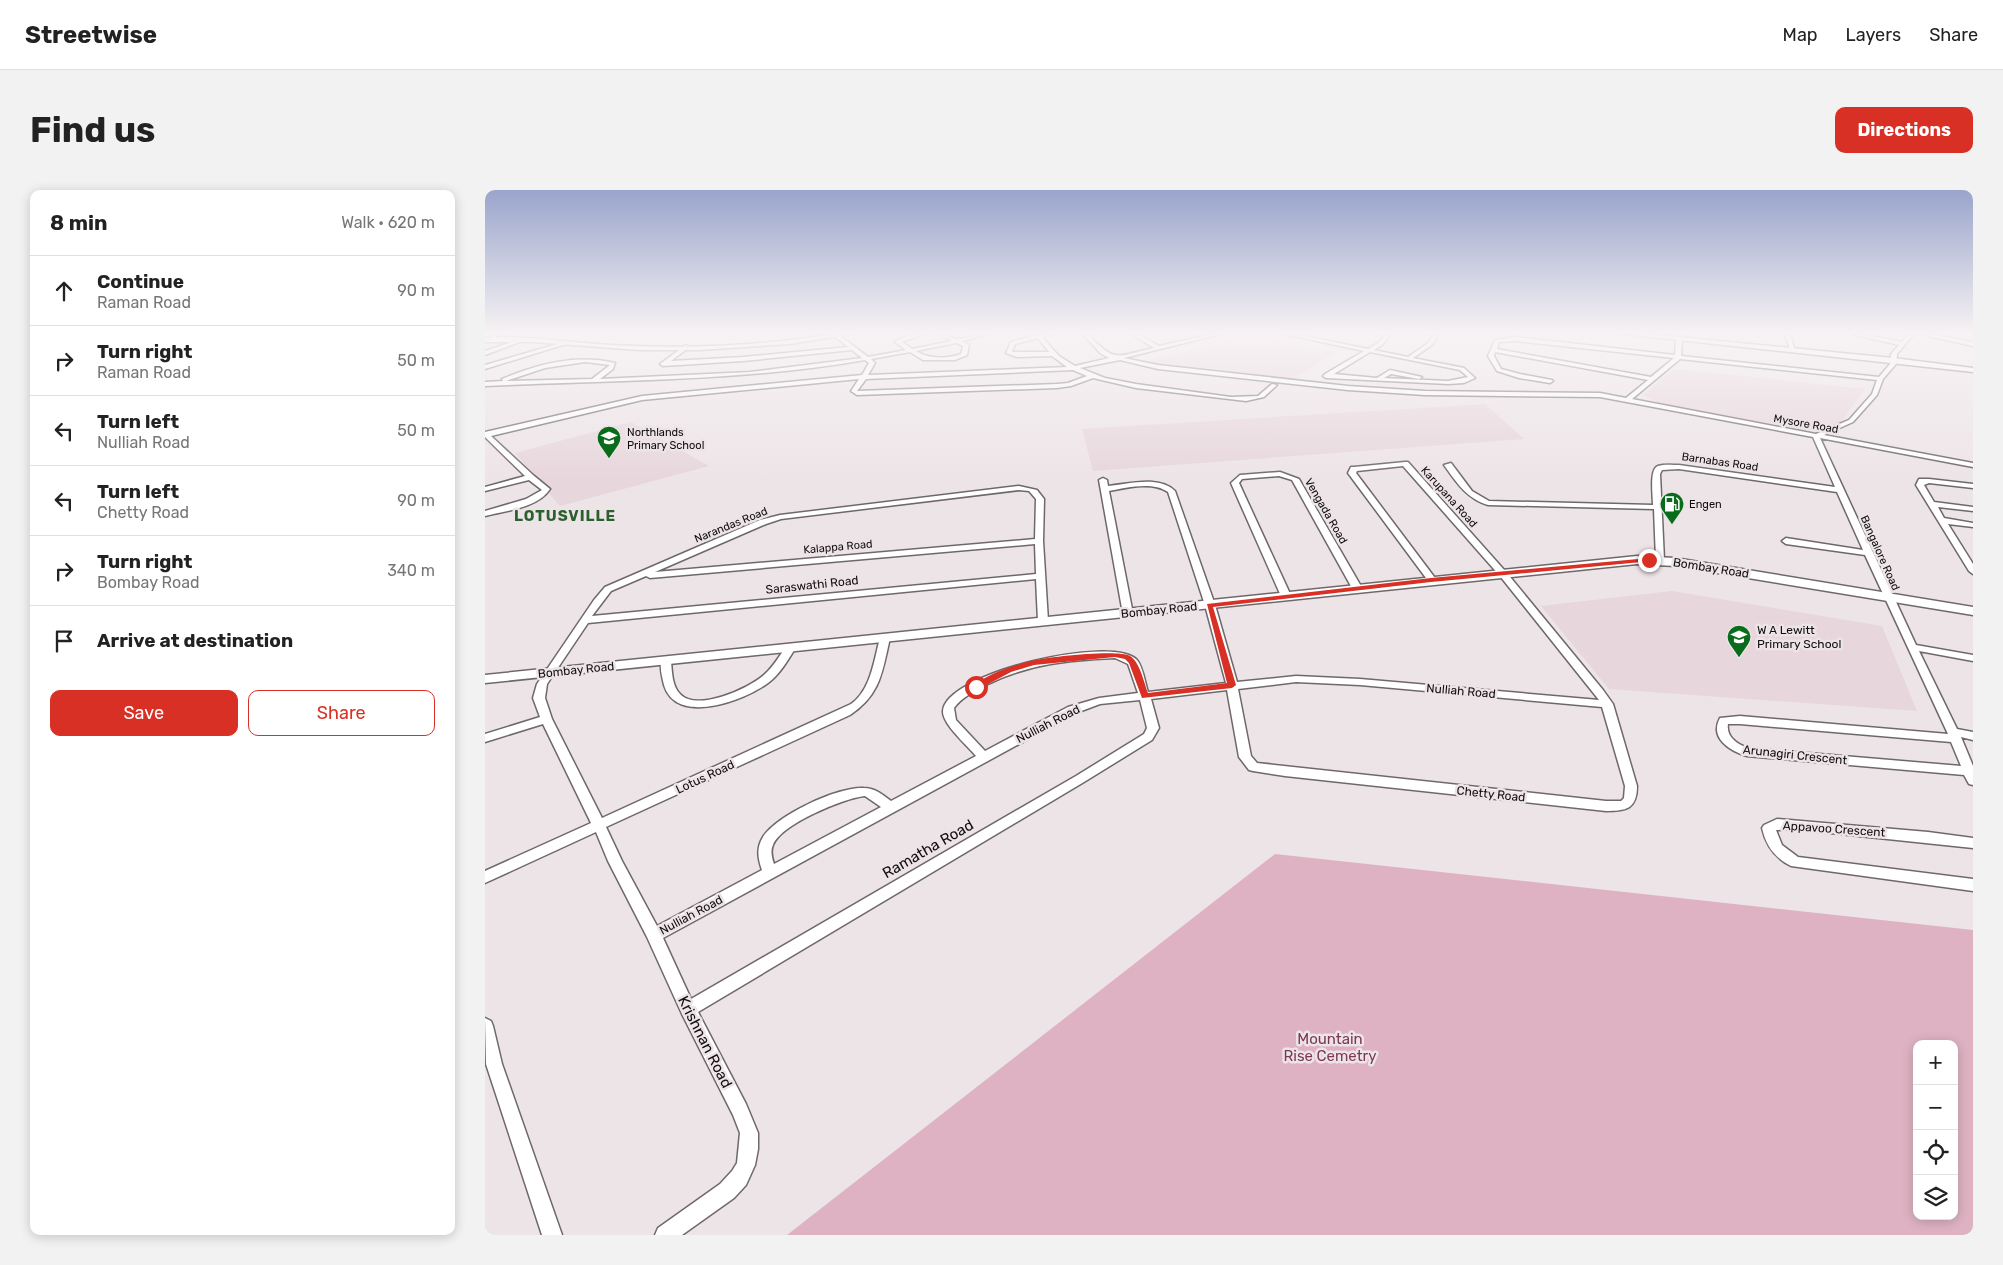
<!DOCTYPE html>
<meta charset="utf-8">
<style>
body{margin:0;font-family:Rubik,sans-serif;background:#f2f2f2;color:#222}
.controls{position:absolute;right:15px;bottom:15px;display:grid;overflow:hidden;border-radius:10px;box-shadow:0 2px 12px #0003}
.controls button{width:45px;height:45px;display:grid;place-items:center;padding:0;border:0;border-bottom:1px solid #e0e0e0;background:#fff;color:#222;font:25px sans-serif}
.stop{position:absolute;width:15px;height:15px;margin:-11px;border:4px solid #d93025;border-radius:50%;background:#fff}
.stop.end{background:#d93025;border-color:#fff;box-shadow:0 1px 5px #0008}
.list{margin:0;padding:0;list-style:none}
h2{display:flex;justify-content:space-between;align-items:center;height:65px;margin:0;padding:0 20px;font-size:21px}
h2 small{font-size:16px;font-weight:400;color:#767676}
.list li{display:grid;grid-template-columns:32px 1fr auto;gap:15px;align-items:center;box-sizing:border-box;height:70px;padding:0 20px;border-top:1px solid #e0e0e0}
.list b{display:block;font-size:19px;white-space:nowrap}
.list p{margin:0;font-size:16px;white-space:nowrap;color:#767676}
.list em{font-size:16px;font-style:normal;color:#767676}
.actions{display:flex;gap:10px;padding:15px 20px}
.actions a{flex:1;padding:11px 0;border:1px solid #d93025;border-radius:10px;text-align:center;font-size:18px;color:#d93025}
.actions .main{background:#d93025;color:#fff}
.icon{flex:none;width:28px;height:28px;fill:none;stroke:currentColor;stroke-width:2;stroke-linecap:round;stroke-linejoin:round}
.map{position:relative;flex:none;width:1488px;height:1045px;overflow:hidden;border-radius:10px}
header{display:flex;align-items:center;gap:30px;box-sizing:border-box;height:70px;padding:0 25px;background:#fff;border-bottom:1px solid #e0e0e0}
header strong{font-size:24px}
nav{display:flex;gap:28px;margin-inline-start:auto;font-size:18px}
.intro{display:flex;align-items:center;justify-content:space-between;box-sizing:border-box;height:120px;padding:0 30px}
h1{margin:0;font-size:35px}
.button{padding:12px 22px;border-radius:10px;background:#d93025;color:#fff;font-size:18px;font-weight:700}
main{display:flex;gap:30px;padding:0 30px}
aside{flex:1;background:#fff;border-radius:10px;box-shadow:0 2px 12px #0003}
.map>svg:first-child{display:block}
.built{fill:#e7d6dc}
.green{fill:#deb2c2;fill-rule:evenodd}
.lines{fill:none;stroke-linecap:round;stroke-linejoin:round}
.minor-casing{stroke:#6f686a;stroke-width:3}
.tertiary-casing{stroke:#6f686a;stroke-width:3}
.minor{fill:#fff;fill-rule:evenodd}
.tertiary{fill:#fff;fill-rule:evenodd}
.route{fill:#d93025}
.labels{text-anchor:middle;dominant-baseline:central;stroke-width:5;stroke-linejoin:round;paint-order:stroke}
.far-street-label{font-size:11px;fill:#100d0e;stroke:#ede4e7}
.far-poi-label{font-size:11px;fill:#100d0e;stroke:#ede4e7;text-anchor:start}
.street-label{font-size:12px;fill:#100d0e;stroke:#ede4e7}
.poi-label{font-size:12px;fill:#100d0e;stroke:#ede4e7;text-anchor:start}
.far-district-label{font-size:15px;font-weight:bold;letter-spacing:1px;fill:#2a602d;stroke:#ede4e7}
.near-street-label{font-size:15px;fill:#100d0e;stroke:#ede4e7}
.near-park-label{font-size:15px;fill:#7e3857;stroke:#ede4e7}
</style>
<header>
<strong>Streetwise</strong>
<nav><a>Map</a><a>Layers</a><a>Share</a></nav>
</header>
<div class="intro"><h1>Find us</h1><a class="button">Directions</a></div>
<main>
<aside>
<h2>8 min<small>Walk · 620 m</small></h2>
<ul class="list">
<li><svg class="icon" aria-label="ahead" viewBox="0 0 24 24"><path d="M12 20V5M6 11l6-6 6 6"/></svg><div><b>Continue</b><p>Raman Road</p></div><em>90 m</em></li>
<li><svg class="icon" aria-label="right" viewBox="0 0 24 24"><path d="M7 20v-9h11M14 6l5 5-5 5"/></svg><div><b>Turn right</b><p>Raman Road</p></div><em>50 m</em></li>
<li><svg class="icon" aria-label="left" viewBox="0 0 24 24"><path d="M17 20v-9H6M10 6l-5 5 5 5"/></svg><div><b>Turn left</b><p>Nulliah Road</p></div><em>50 m</em></li>
<li><svg class="icon" aria-label="left" viewBox="0 0 24 24"><path d="M17 20v-9H6M10 6l-5 5 5 5"/></svg><div><b>Turn left</b><p>Chetty Road</p></div><em>90 m</em></li>
<li><svg class="icon" aria-label="right" viewBox="0 0 24 24"><path d="M7 20v-9h11M14 6l5 5-5 5"/></svg><div><b>Turn right</b><p>Bombay Road</p></div><em>340 m</em></li>
<li><svg class="icon" aria-label="arrive" viewBox="0 0 24 24"><path d="M6 21V4h12l-3 4 3 4H6"/></svg><div><b>Arrive at destination</b></div></li>
</ul>
<div class="actions"><a class="main">Save</a><a>Share</a></div>
</aside>
<div class="map">
<svg width="1488" height="1045" viewBox="0 0 1488 1045">
<rect width="100%" height="100%" fill="#ede4e7"/>
<g class="built">
<polygon points="762,145 851,162 806,190 674,176 656,172 732,154"/>
<polygon points="1189,179 1380,199 1355,234 1314,242 1182,217 1158,205"/>
<polygon points="1000,214 1039,249 608,281 597,239"/>
<polygon points="146,232 224,276 75,316 30,263"/>
<polygon points="1187,401 1397,436 1432,521 1124,499 1056,416"/>
</g>
<path class="green" d="M790,664L1488,740V1045H302ZM1432,854H1469V1026H1432Z"/>
<g class="lines">
<defs>
<g id="minor">
<polygon points="8,144 13,144 8,150 4,150"/>
<path d="M353,144L383,167L421,160L410,152C419,146 429,144 440,144L417,152L427,159L467,151L454,144C461,144 467,149 474,149C484,148 493,144 503,144L477,151L484,155L482,165L470,170H438L425,162L386,169L390,173L383,185L582,177L567,166L532,167L521,163L526,152L555,144H564L557,147L574,166L590,176L624,168L615,163L598,144H603C631,174 631,166 669,158L646,144H652L674,156L727,144H736L639,168L673,175L863,196L940,201L1115,203L1141,208L1163,190L1010,162L1009,166L1016,179L1035,184L1067,190L1068,191L1065,193L1034,188L1012,181L1003,166L1010,150L1030,147L1190,165L1191,149L1194,147L1197,149L1196,166L1394,187L1405,174L1406,164L1414,155L1367,144H1377L1417,152L1424,144H1429L1412,164L1411,174L1398,189L1392,205L1368,232L1339,245L1488,273V277L1335,248L1431,455L1488,465V471L1434,461L1472,539L1488,542V550L1476,547L1488,576V595L1484,594L1479,585L1262,566C1245,561 1224,548 1235,528L1255,526L1463,544L1380,365L1301,354L1297,351L1301,348L1378,360L1352,302L1194,279L1177,280L1175,284L1179,370L1175,373L1171,370L1169,319L1003,315C982,309 971,292 959,275L966,273L987,301L1004,311L1168,315C1168,306 1164,279 1173,276C1179,274 1188,275 1194,275L1350,297L1328,247L1115,207L940,205L863,200L673,179L635,170L595,178L620,188L651,194L746,207L773,206L787,194L792,195L779,207L761,211L651,198L608,188L586,196L572,198L372,205L366,201L374,189L157,210L6,246L48,285L65,299C53,318 20,321 0,326V321L41,309L57,300L44,290L0,301V297L40,286L0,247V242L157,206L377,185L384,173L380,170C254,192 127,190 0,196V192L18,191L17,189C53,174 91,164 130,173L128,179L115,189L265,182L377,168L367,160L258,171L178,176L175,174L201,155L203,158L186,171L258,167L363,157L351,147ZM553,148L564,162H527L530,154ZM1030,151L1189,168L1166,187L1012,159L1014,152ZM471,153L478,156L476,164C463,169 443,169 431,161ZM1195,169L1392,190L1387,204L1364,230L1331,244L1147,209ZM100,172L125,175L107,189L21,191L60,178ZM588,180L602,186L583,193L572,194L372,201L381,189ZM1243,534H1255L1466,552L1476,576L1263,558C1252,554 1241,547 1243,534Z"/>
<path d="M799,144H810L883,159L893,153L901,144H906L897,155L889,160L923,167L943,153L949,144H954L947,155L928,168L979,178L990,188L979,193L963,194L841,188L838,186L840,184L879,161ZM885,162L975,180L983,187L963,191L899,188L906,184L934,189L937,187L905,180L892,188L849,184Z"/>
<polygon points="1300,144 1305,144 1310,161 1305,160"/>
<polygon points="1434,144 1445,144 1488,152 1488,156"/>
<polygon points="35,149 40,150 0,165 0,161"/>
<polygon points="76,153 81,154 0,179 0,175"/>
<path d="M920,272H923L1021,382L1118,500L1128,514L1152,596C1152,619 1141,621 1121,621L800,586L768,581L764,580L754,567L742,500L666,509L674,538L667,550L599,592L213,822L261,914L273,943V959L270,975L261,995L249,1008L197,1045H170L173,1038L235,994L247,981L252,973L255,943L248,925L197,824L162,747L123,671L111,642L0,693V681L106,633L58,534L0,552V544L55,527L48,508L52,494L109,410L120,397L275,330L295,325L534,296L552,300L559,309L558,351L563,431L561,433L558,434L553,431L551,389L103,433L62,494L60,508L67,529L117,628L366,514C386,500 389,470 395,448L400,445L405,448C397,482 396,504 365,525L121,637L137,671L172,736L277,680C273,669 271,658 278,647C292,625 354,596 379,598C390,598 398,605 406,611L491,566C483,556 457,534 458,521C460,483 628,444 652,470C658,477 660,493 663,502L741,493L720,415L683,302C667,291 641,298 624,301L648,424L643,427L638,424L614,290L618,288L622,290L623,296C643,294 674,285 690,301L730,415L752,492L811,486L875,489L1114,510L1015,386L918,276L872,281L871,283L950,388V392H944L863,283L866,277H869ZM534,300L544,301L551,309L550,349L170,382L281,334L296,329ZM550,354L551,384L107,426L126,401L161,386L165,388ZM630,468L643,474L653,503L614,508L583,517L500,561L471,530L469,518C477,507 490,501 501,495C542,474 585,470 630,468ZM811,492L875,495L1117,517L1140,596L1139,608L1136,611H1121L772,573L766,566L753,499ZM655,510L662,538L659,544L591,586L206,809L178,748L591,523L615,514ZM380,606L396,617L289,674C287,668 285,661 288,655C296,634 359,608 380,606Z"/>
<polygon points="795,282 814,289 877,398 875,400 869,400 867,398 807,290 794,286 757,289 754,293 806,406 801,409 796,406 746,293 755,285"/>
<polygon points="1434,289 1444,289 1488,294 1488,298 1444,293 1439,295 1449,312 1488,317 1488,321 1453,317 1459,328 1488,333 1488,337 1463,334 1488,374 1488,384 1484,381 1431,295"/>
<path d="M306,454L311,457C303,470 295,484 283,493C259,511 191,536 179,495C177,487 174,476 177,469L181,468L186,471C187,482 187,496 195,504C212,522 263,499 279,485C289,476 295,465 302,455Z"/>
<path d="M1292,629L1443,642L1488,648V658L1307,639L1291,640L1297,655L1313,667L1488,689V701L1306,676C1290,668 1281,656 1277,638L1279,635Z"/>
<polygon points="0,828 6,831 8,836 17,874 77,1045 57,1045 1,874"/>
</g>
<g id="tertiary">
<path d="M349,144H366L305,154L214,160H154L47,152H0V148C42,145 83,153 125,155C199,159 275,156 349,144Z"/>
<polygon points="1138,144 1164,144 1408,168 1488,178 1488,182"/>
<polygon points="1152,366 1190,368 1488,417 1488,425 1190,376 1152,374 0,493 0,485"/>
</g>
</defs>
<use href="#minor" class="minor-casing"/>
<use href="#tertiary" class="tertiary-casing"/>
<use href="#minor" class="minor"/>
<use href="#tertiary" class="tertiary"/>
</g>
<linearGradient id="sky" x2="0" y2="1"><stop stop-color="#9aa5cc"/><stop offset="0.49" stop-color="#f7f3f4"/><stop offset="1" stop-color="#f7f3f4" stop-opacity="0"/></linearGradient>
<rect width="1488" height="291" fill="url(#sky)"/>
<path class="route" d="M1164,368L1167,369V371L946,392L728,417L751,495L747,498L657,508L644,473L640,469L630,467L549,475L526,482L494,499L487,497C500,485 529,475 546,471C561,467 633,459 645,466C655,472 659,493 663,503L742,493L722,414L946,388Z"/>
<defs>
<symbol id="school-pin" viewBox="-11 -11 22 30"><path d="M0 17L-7.5 6A9.5 9.5 0 1 1 7.5 6Z" fill="#086c1a" stroke="#ede4e7"/><path d="M0-5L7-2L0 1L-7-2ZM-4 1L0 2.5L4 1V4Q0 6-4 4Z" fill="#fff"/></symbol>
<symbol id="fuel-pin" viewBox="-11 -11 22 30"><path d="M0 17L-7.5 6A9.5 9.5 0 1 1 7.5 6Z" fill="#086c1a" stroke="#ede4e7"/><path d="M-5.5-6h7V0h2V4h1.3V-2.5L3-4.5l.8-.8L6-3V5H2.5V1h-1V6h-7ZM-4.2-4.7v3.2H.2V-4.7Z" fill="#fff"/></symbol>
</defs>
<g fill-rule="evenodd">
<use href="#school-pin" x="110" y="234" width="28" height="38"/>
<use href="#fuel-pin" x="1173" y="300" width="28" height="38"/>
<use href="#school-pin" x="1240" y="433" width="28" height="38"/>
</g>
<g class="labels">
<g class="far-street-label">
<text transform="translate(1321 234) rotate(10)">Mysore Road</text>
<text transform="translate(1235 272) rotate(8)">Barnabas Road</text>
<text transform="translate(964 307) rotate(48)">Karupana Road</text>
<text transform="translate(841 321) rotate(60)">Vengada Road</text>
<text transform="translate(246 335) rotate(-22)">Narandas Road</text>
<text transform="translate(353 357) rotate(-5)">Kalappa Road</text>
<text transform="translate(1395 363) rotate(66)">Bangalore Road</text>
</g>
<g class="far-poi-label">
<text x="142" y="242">Northlands<tspan x="142" dy="13">Primary School</tspan></text>
<text x="1204" y="314">Engen</text>
</g>
<g class="street-label">
<text transform="translate(1226 378) rotate(9)">Bombay Road</text>
<text transform="translate(327 395) rotate(-6)">Saraswathi Road</text>
<text transform="translate(674 420) rotate(-6)">Bombay Road</text>
<text transform="translate(91 480) rotate(-6)">Bombay Road</text>
<text transform="translate(976 501) rotate(5)">Nulliah Road</text>
<text transform="translate(563 534) rotate(-27)">Nulliah Road</text>
<text transform="translate(1310 565) rotate(6)">Arunagiri Crescent</text>
<text transform="translate(220 587) rotate(-25)">Lotus Road</text>
<text transform="translate(1006 604) rotate(6)">Chetty Road</text>
<text transform="translate(1349 639) rotate(4)">Appavoo Crescent</text>
<text transform="translate(206 725) rotate(-28)">Nulliah Road</text>
</g>
<g class="poi-label">
<text x="1272" y="440">W A Lewitt<tspan x="1272" dy="14">Primary School</tspan></text>
</g>
<g class="far-district-label">
<text x="80" y="326">LOTUSVILLE</text>
</g>
<g class="near-street-label">
<text transform="translate(443 659) rotate(-30)">Ramatha Road</text>
<text transform="translate(220 852) rotate(63)">Krishnan Road</text>
</g>
<g class="near-park-label">
<text x="845" y="849">Mountain<tspan x="845" dy="17">Rise Cemetry</tspan></text>
</g>
</g>
</svg>
<div class="controls">
<button>+</button>
<button>−</button>
<button><svg class="icon" aria-label="locate" viewBox="0 0 24 24"><circle cx="12" cy="12" r="6"/><path d="M12 2v4M12 18v4M2 12h4M18 12h4"/></svg></button>
<button><svg class="icon" aria-label="layers" viewBox="0 0 24 24"><path d="M12 4l9 5-9 5-9-5zM3 14l9 5 9-5"/></svg></button>
</div>
<div class="stop" style="left:491px;top:497px"></div>
<div class="stop end" style="left:1164px;top:370px"></div>
</div>
</main>
